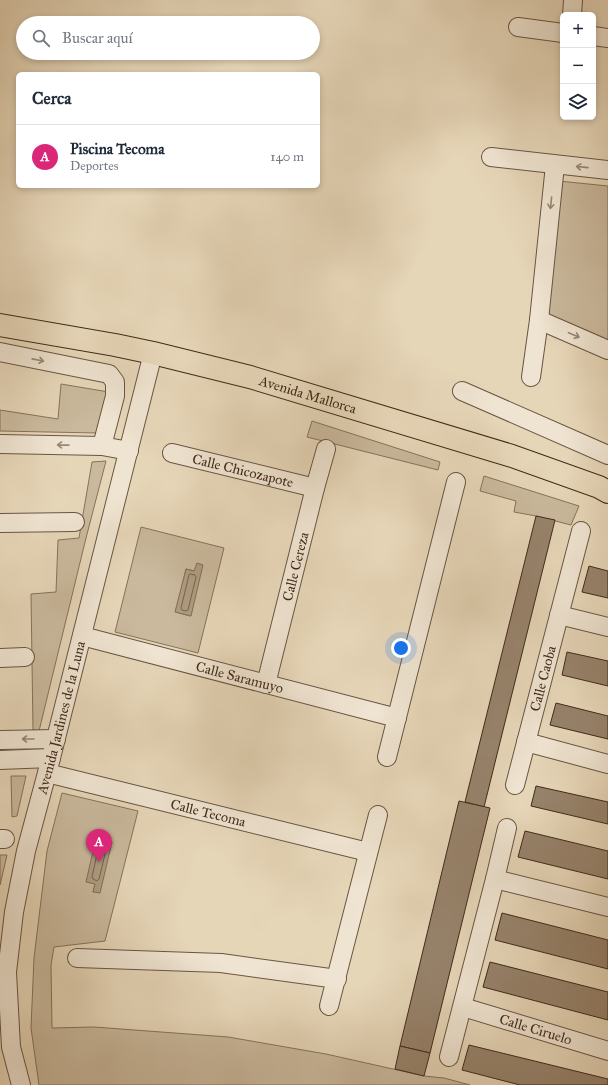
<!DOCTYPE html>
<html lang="es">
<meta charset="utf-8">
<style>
body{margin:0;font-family:"IM FELL Great Primer",serif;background:#f6f6f7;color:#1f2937}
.controls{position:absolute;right:12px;top:12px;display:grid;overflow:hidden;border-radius:6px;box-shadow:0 2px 6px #0003}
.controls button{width:36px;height:36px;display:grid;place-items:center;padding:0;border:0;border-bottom:1px solid #e0e1e3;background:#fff;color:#1f2937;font:20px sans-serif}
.you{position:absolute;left:401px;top:648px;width:14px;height:14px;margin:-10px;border:3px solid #fff;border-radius:50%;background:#1a73e8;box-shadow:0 0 0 6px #1a73e833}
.badge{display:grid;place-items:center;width:26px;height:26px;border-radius:50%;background:#db2777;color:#fff;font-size:13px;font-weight:700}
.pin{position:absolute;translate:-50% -33px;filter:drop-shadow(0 1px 2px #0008)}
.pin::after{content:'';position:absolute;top:21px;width:14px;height:12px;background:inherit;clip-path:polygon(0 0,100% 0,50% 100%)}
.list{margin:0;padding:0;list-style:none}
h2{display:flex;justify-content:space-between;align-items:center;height:52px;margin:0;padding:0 16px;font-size:17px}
h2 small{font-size:13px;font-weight:400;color:#747a83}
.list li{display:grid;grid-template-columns:26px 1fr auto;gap:12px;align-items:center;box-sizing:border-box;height:64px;padding:0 16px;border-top:1px solid #e0e1e3}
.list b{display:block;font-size:15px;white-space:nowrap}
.list p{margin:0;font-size:13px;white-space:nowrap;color:#747a83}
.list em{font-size:13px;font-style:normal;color:#747a83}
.icon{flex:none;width:22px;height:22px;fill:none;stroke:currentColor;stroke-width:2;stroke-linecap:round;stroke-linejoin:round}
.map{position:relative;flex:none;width:608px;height:1085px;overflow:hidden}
.search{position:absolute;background:#fff;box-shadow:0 2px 6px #0003;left:16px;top:16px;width:304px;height:44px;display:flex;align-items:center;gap:10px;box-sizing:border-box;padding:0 14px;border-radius:22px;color:#747a83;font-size:15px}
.panel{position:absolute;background:#fff;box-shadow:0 2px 6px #0003;left:16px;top:72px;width:304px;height:116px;border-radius:6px}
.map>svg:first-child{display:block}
.green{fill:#cab99d;stroke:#86725c;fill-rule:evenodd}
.water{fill:#ae9c82;stroke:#826e58}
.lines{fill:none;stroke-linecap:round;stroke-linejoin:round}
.shore{stroke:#78634e;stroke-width:1}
.building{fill:#97836c;stroke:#412a1a}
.minor-casing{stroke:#6a5542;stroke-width:20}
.major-casing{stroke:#412a1a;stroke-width:24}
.minor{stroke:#efe4d1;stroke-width:18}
.major{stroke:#e6d6b8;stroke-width:22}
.oneway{stroke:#988776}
.labels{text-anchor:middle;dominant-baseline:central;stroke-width:3;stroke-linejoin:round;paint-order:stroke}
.street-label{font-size:14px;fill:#412a1a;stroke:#efe4d1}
</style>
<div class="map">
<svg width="608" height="1085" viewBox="0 0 608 1085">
<rect width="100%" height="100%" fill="#e6d6b8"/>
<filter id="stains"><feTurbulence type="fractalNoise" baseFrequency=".005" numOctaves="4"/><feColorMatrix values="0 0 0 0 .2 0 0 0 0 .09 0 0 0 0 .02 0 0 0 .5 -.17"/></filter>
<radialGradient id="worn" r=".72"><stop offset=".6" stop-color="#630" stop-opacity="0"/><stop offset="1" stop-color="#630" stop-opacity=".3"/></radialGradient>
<g class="green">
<polygon points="549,180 608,186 608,341 536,309"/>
<polygon points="61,384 109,392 97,433 0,431 0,410 58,419"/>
<polygon points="312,421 440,462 438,470 307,437"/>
<polygon points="106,461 86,538 39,731 33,730 31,594 56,592 58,540 79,538 92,462"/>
<polygon points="484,476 579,506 571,525 536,516 514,512 516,501 480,491"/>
<path d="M141,527L224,548L198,653L115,632ZM186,569L195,571L190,616L176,612Z"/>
<polygon points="11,776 26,776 17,816 12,817"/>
<path d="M62,793L138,811L105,941L54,947L51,965L52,1028L94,1027L228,1037L326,1054L424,1076L444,1078L470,1085H39L31,1028L34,958L47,851ZM96,838L112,842L93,892L95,884Z"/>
<polygon points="0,855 7,855 0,885"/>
</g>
<g class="water">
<polygon points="197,563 203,565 191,616 175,612 186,569 194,571"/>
<polygon points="96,838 112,842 100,893 93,892 95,884 86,882"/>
</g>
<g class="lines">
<g class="shore">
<polygon points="190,574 195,575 196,577 188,610 186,611 182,610 181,608 189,575"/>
<polygon points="101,843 106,844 107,846 99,879 97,881 93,879 92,877 99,845"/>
</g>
</g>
<g class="building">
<polygon points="536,516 555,520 484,807 465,802"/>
<polygon points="589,566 608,571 608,598 582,592"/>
<polygon points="567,652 608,661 608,686 562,675"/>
<polygon points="556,703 608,716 608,739 550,725"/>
<polygon points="536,786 608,802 608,824 531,806"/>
<polygon points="459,801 490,808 430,1053 400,1046"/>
<polygon points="525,831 608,851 608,879 518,857"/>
<polygon points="502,913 608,940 608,969 495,940"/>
<polygon points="490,962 608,992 608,1020 483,987"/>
<polygon points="469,1045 608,1079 608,1085 520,1085 462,1070"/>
<polygon points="400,1046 430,1053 424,1076 395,1069"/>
</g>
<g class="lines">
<defs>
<g id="minor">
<polyline points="572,15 573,0"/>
<polyline points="518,27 563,33"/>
<polyline points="593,36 608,38"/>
<polyline points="491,157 608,170"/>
<polyline points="539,320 608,350"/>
<polyline points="0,352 109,374 115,382 115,396 102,446"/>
<polyline points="531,377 539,320 555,165"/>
<polyline points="462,391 608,455"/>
<polyline points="0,444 102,446 129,451"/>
<path id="s1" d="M172,453L315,488"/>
<polyline points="0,523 75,522"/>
<polyline points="559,615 608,627"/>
<path id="s2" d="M82,636L397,718"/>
<polyline points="0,658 25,657"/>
<path id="s3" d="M266,684L315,488L326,449"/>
<polyline points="0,740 56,739"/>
<polyline points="526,742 608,764"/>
<polyline points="387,757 456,482"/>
<polyline points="0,760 51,758"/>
<path id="s4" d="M47,773L368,852"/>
<path id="s5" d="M515,785L581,531"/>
<polyline points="0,839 5,839"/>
<polyline points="495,879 608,907"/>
<polyline points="77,958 221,963 337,979"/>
<polyline points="329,1006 378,815"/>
<path id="s6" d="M463,1007L608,1051"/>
<polyline points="449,1057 495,879 507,828"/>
<path id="s7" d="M21,1085L11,1047L7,972L14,912L26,851L51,758L153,353"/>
</g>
<g id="major">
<path id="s8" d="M0,325L115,345L153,353L250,377L512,456L599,487L608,492"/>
</g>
</defs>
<use href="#minor" class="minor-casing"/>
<use href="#major" class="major-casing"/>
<use href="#minor" class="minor"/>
<use href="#major" class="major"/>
</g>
<defs><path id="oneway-shaft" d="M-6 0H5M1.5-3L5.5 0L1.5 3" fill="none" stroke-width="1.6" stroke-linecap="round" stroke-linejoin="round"/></defs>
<g class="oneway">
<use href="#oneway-shaft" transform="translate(582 167) rotate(-174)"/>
<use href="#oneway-shaft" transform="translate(551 203) rotate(96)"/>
<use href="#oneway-shaft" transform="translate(574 335) rotate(23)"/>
<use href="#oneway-shaft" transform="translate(38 360) rotate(11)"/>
<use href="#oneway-shaft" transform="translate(63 445) rotate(-179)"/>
<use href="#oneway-shaft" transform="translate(28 739) rotate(180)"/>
</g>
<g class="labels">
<g class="street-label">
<text stroke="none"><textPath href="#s8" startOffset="316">Avenida Mallorca</textPath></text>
<text stroke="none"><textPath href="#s1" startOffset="73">Calle Chicozapote</textPath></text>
<text stroke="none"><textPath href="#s3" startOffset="121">Calle Cereza</textPath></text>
<text stroke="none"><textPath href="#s2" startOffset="163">Calle Saramuyo</textPath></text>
<text stroke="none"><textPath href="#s5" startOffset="110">Calle Caoba</textPath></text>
<text stroke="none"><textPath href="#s7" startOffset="375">Avenida Jardines de la Luna</textPath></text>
<text stroke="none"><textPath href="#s4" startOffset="166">Calle Tecoma</textPath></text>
<text stroke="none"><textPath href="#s6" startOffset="76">Calle Ciruelo</textPath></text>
</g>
</g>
<rect width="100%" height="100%" filter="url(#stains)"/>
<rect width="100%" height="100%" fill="url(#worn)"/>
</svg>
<div class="controls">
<button>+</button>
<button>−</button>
<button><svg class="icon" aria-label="layers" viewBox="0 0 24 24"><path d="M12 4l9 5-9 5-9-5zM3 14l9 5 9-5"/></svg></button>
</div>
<div class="you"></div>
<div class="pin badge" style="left:99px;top:862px">A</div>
<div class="search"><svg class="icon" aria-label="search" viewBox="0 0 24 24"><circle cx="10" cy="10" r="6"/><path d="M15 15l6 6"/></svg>Buscar aquí</div>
<section class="panel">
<h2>Cerca<small></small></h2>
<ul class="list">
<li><span class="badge">A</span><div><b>Piscina Tecoma</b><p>Deportes</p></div><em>140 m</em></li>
</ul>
</section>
</div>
